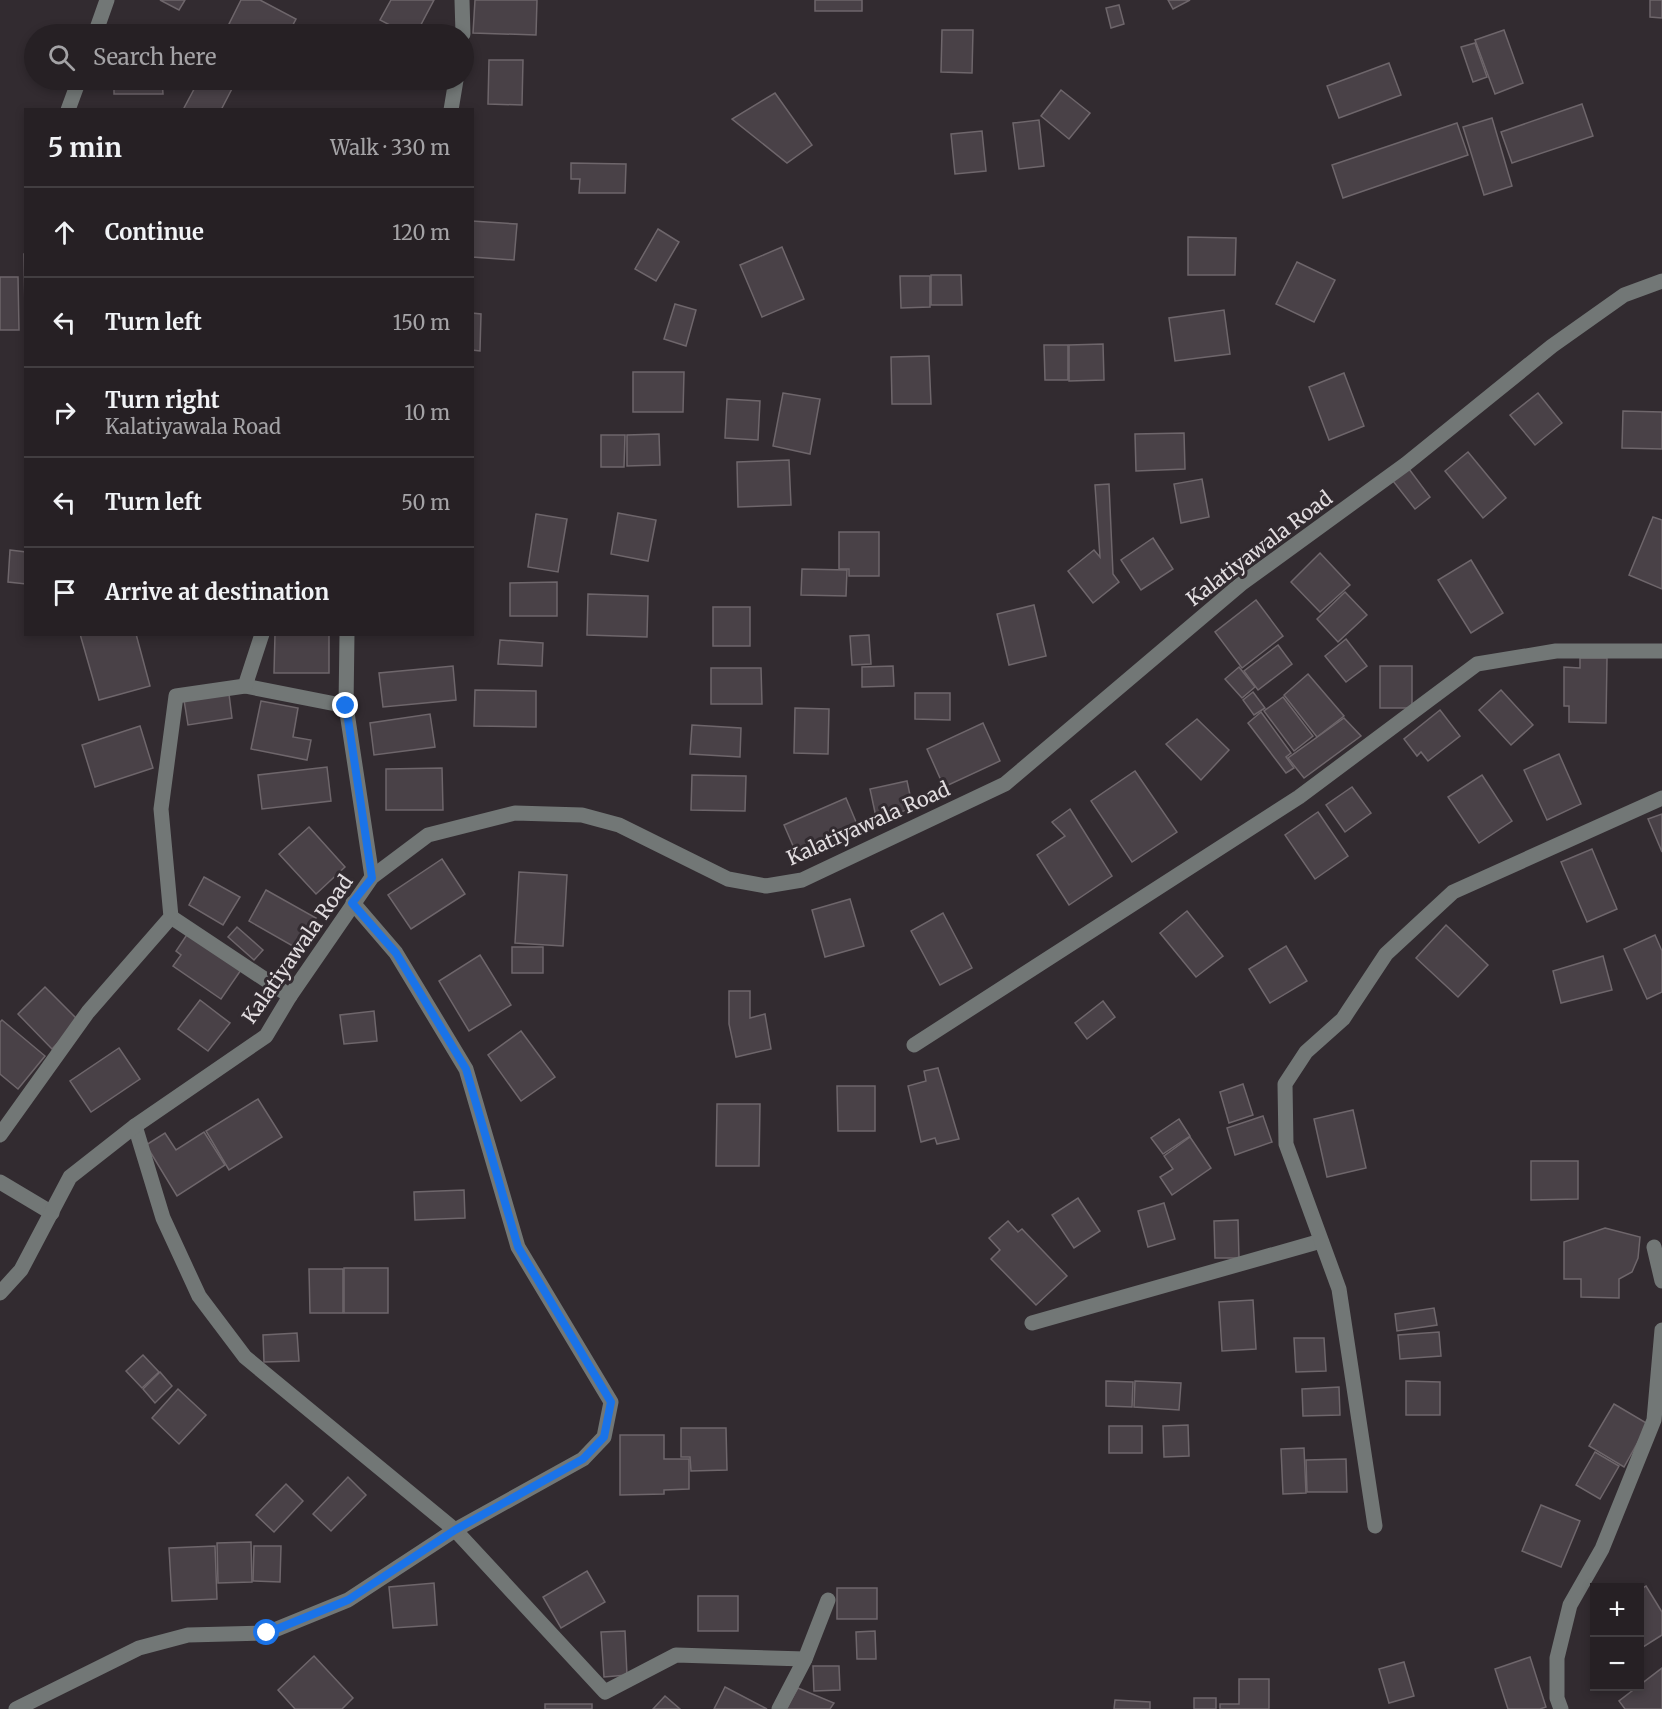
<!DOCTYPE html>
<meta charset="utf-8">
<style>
body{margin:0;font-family:Merriweather,serif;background:#322d31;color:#f1f3f6}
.controls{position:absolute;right:18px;bottom:18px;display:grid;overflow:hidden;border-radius:0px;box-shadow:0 3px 9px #0003}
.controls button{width:54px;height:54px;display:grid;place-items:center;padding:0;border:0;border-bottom:2px solid #423e41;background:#262024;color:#f1f3f6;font:30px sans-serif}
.stop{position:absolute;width:18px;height:18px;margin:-14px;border:4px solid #1a73e8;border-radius:50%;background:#fff}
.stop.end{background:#1a73e8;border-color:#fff;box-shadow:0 2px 6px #0008}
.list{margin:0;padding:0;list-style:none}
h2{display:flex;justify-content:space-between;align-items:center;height:78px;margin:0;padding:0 24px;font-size:26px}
h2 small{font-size:20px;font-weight:400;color:#a4a3a6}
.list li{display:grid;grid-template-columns:39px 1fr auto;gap:18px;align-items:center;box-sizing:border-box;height:90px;padding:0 24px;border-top:2px solid #423e41}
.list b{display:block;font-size:22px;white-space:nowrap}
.list p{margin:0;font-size:20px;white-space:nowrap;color:#a4a3a6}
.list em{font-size:20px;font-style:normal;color:#a4a3a6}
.icon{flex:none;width:33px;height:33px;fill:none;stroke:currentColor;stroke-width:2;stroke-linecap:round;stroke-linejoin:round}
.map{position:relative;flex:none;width:1662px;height:1709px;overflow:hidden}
.search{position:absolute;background:#262024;box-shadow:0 3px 9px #0003;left:24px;top:24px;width:450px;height:66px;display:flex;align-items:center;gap:15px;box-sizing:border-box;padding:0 21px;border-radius:33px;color:#a4a3a6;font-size:22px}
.panel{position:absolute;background:#262024;box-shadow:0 3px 9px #0003;left:24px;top:108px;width:450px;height:528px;border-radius:0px}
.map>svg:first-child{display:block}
.building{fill:#494147;stroke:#6e666b;stroke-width:1.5}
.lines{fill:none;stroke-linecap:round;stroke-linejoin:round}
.minor{stroke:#727776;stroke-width:15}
.route{stroke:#1a73e8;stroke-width:8}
.labels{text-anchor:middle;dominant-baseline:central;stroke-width:6;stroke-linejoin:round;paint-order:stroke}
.street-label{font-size:20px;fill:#e2dde0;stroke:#322b30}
</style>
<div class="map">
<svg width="1662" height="1709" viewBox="0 0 1662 1709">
<rect width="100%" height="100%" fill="#322b30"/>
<g class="building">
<polygon points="160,0 185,0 179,10"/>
<polygon points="241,0 260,0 296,19 288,34 249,34 229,24"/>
<polygon points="391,0 434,0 416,34 407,34 380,20"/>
<polygon points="475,0 537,0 536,35 473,33"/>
<rect x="815" y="0" width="47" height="11"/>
<polygon points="1168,0 1190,0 1173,9"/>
<polygon points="1650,0 1662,0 1662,18 1650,17"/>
<polygon points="1119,5 1124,24 1111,28 1106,8"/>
<polygon points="942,30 973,30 972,73 941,72"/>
<polygon points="1504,30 1523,83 1495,94 1475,40"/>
<polygon points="1475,43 1487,77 1473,82 1461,47"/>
<polygon points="489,60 523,60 522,105 488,104"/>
<polygon points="1389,63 1401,95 1339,118 1327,86"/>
<polygon points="114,80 162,80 163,94 114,94"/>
<polygon points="199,80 233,80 236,81 221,110 187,110 184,108"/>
<polygon points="352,80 412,80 352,82"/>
<polygon points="1061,90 1090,113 1069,139 1041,116"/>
<polygon points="775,93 812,145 787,163 732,119"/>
<polygon points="1582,104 1593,136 1512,163 1501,132"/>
<polygon points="1492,118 1512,186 1484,195 1463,127"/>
<polygon points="1039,120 1044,166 1019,169 1013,123"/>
<polygon points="1457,123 1468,155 1343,198 1332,165"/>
<polygon points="982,131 986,171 955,174 951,134"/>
<polygon points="571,163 626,164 625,193 579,193 580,179 571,179"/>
<polygon points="472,221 517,224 514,260 472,257"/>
<polygon points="658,229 679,242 656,281 635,269"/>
<polygon points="1188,237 1236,238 1235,275 1188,275"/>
<polygon points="782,247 804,299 762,317 740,265"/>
<polygon points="24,254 26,254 26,312 25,312"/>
<polygon points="1297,262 1335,280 1314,322 1276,304"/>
<polygon points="931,275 961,275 962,305 931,305"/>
<polygon points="900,276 930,276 930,307 901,308"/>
<polygon points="0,277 18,277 19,330 0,330"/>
<polygon points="675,304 696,310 686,346 664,339"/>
<polygon points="1224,310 1230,354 1175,361 1169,318"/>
<polygon points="472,313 481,314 480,351 472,350"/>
<polygon points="1103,344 1104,380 1069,381 1069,345"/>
<polygon points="1044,345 1068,345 1068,380 1045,380"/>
<polygon points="929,356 931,404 892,404 891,357"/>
<polygon points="633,372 684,372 683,412 633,412"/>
<polygon points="1344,373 1364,426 1329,440 1309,387"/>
<polygon points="783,393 820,399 810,454 773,446"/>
<polygon points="1538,393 1562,423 1535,445 1510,415"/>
<polygon points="727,399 760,401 758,440 725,438"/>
<polygon points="1623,411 1662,412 1662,449 1622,448"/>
<polygon points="1184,433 1185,469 1136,471 1135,434"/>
<polygon points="659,434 660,465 627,466 627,435"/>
<polygon points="601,435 625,435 624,467 601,467"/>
<polygon points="1468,452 1506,498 1483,518 1445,471"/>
<polygon points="789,460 791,505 738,507 737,462"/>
<polygon points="1409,469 1430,497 1415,509 1393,481"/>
<polygon points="1202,479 1209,517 1181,523 1174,484"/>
<polygon points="1109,484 1113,574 1119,582 1093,603 1068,571 1094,550 1100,557 1095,485"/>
<polygon points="618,513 656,520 648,561 611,554"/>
<polygon points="536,514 567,519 558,572 528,567"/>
<polygon points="1653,517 1662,520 1662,589 1629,575"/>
<polygon points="839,532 879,532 879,576 849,576 849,569 839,569"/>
<polygon points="1153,538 1173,569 1141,590 1121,560"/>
<polygon points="10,550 26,552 26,584 8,582"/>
<polygon points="1320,553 1350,585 1320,612 1291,582"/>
<polygon points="1471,560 1503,613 1471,633 1438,580"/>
<polygon points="802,569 847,570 846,596 801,595"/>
<polygon points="557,582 557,616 510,616 510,583"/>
<polygon points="1345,592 1367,615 1338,642 1317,619"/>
<polygon points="588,594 648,596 647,637 587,635"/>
<polygon points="1256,600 1283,636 1242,668 1215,632"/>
<polygon points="1034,605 1046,656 1009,665 997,614"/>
<rect x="713" y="607" width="37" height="39"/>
<polygon points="80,634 136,634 150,686 99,700"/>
<polygon points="275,634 329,634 329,673 274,673"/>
<polygon points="869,635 871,664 852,665 850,636"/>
<polygon points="1346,639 1367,666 1346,682 1325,656"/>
<polygon points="500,640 543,643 542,666 498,664"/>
<polygon points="1278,645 1292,664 1258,690 1244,671"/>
<polygon points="1580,658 1607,658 1606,723 1569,722 1569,706 1564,706 1564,667 1580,668"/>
<polygon points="453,666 456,700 383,707 379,673"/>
<polygon points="893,666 894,686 862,687 862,667"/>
<rect x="1380" y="666" width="32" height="42"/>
<polygon points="1239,667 1255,687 1242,698 1225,679"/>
<polygon points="711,668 761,668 762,704 711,704"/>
<polygon points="1308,674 1344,716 1317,737 1284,695"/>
<polygon points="475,690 536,691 536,727 474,726"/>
<polygon points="1501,690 1533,725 1511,745 1479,710"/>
<polygon points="1253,692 1265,708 1254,715 1243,700"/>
<polygon points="915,693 950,693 950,720 915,719"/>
<polygon points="229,694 232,718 188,725 184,700"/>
<polygon points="1283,697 1313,736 1294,751 1264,711"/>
<polygon points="261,701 298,708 293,737 311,740 307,760 251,749"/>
<polygon points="795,708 829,709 828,754 794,753"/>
<polygon points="1440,710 1460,736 1428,761 1421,752 1417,756 1404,739"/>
<polygon points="1261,712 1291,753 1286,757 1294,768 1286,773 1248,723"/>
<polygon points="430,714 435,747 374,755 370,723"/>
<polygon points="1344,718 1361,736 1304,778 1288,758"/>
<polygon points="1197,719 1229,750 1201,780 1166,744"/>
<polygon points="983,723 1000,761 944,787 927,749"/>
<polygon points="692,725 741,728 740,757 690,754"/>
<polygon points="140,726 153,768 95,787 82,745"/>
<polygon points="1559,754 1581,804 1547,820 1524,770"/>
<polygon points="327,767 331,801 262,809 258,775"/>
<polygon points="442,768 443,810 386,810 386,769"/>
<polygon points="1135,771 1177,832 1132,862 1091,801"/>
<polygon points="692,775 746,776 745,811 691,810"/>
<polygon points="1482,775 1512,821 1479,843 1448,797"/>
<polygon points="907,781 913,809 876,817 870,789"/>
<polygon points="1352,787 1371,813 1345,832 1326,805"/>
<polygon points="846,798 859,829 797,855 784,825"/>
<polygon points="1070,809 1112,876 1069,905 1037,855 1065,836 1052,822"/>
<polygon points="1318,812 1348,856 1315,879 1285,835"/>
<polygon points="1662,814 1662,852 1648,819"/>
<polygon points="309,827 345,867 316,894 279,854"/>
<polygon points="1592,849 1617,909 1587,922 1561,862"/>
<polygon points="442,859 465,894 411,929 388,895"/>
<polygon points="519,872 567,875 563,946 515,943"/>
<polygon points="204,877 240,897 223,925 189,905"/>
<polygon points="266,890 316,918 298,949 249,921"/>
<polygon points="850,899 864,946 825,957 812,910"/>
<polygon points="1187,911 1223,956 1196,977 1160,933"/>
<polygon points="943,913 972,968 940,985 911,931"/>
<polygon points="1446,925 1488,965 1458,997 1416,958"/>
<polygon points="237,927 263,950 254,960 228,937"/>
<polygon points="188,933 241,970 221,999 173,966 181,955 176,951"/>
<polygon points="1655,935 1662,951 1662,992 1647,999 1624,949"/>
<polygon points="1286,946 1307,981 1270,1003 1249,969"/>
<rect x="512" y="947" width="31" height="26"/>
<polygon points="480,955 511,1005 469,1031 439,981"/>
<polygon points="1603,956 1612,990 1561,1003 1553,971"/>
<polygon points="45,987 79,1021 52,1049 18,1014"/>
<polygon points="729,991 750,991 750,1018 765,1014 771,1049 736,1057 729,1024"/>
<polygon points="200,1000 230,1023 208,1051 178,1029"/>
<polygon points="1103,1001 1115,1017 1087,1039 1075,1023"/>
<polygon points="374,1011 377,1041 344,1044 340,1015"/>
<polygon points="2,1020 45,1056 18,1089 0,1074 0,1022"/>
<polygon points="521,1031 555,1077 521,1101 488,1055"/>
<polygon points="119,1048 140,1079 91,1112 70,1081"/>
<polygon points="938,1068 959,1139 937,1144 935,1138 921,1142 908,1086 926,1081 924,1071"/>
<polygon points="1243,1084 1253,1115 1229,1123 1220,1092"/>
<polygon points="837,1086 875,1086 875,1131 838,1131"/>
<polygon points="258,1099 282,1137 229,1170 206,1131"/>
<polygon points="717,1104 760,1104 759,1166 716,1166"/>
<polygon points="1353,1110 1366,1168 1327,1177 1314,1119"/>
<polygon points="1263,1116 1272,1142 1235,1155 1227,1128"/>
<polygon points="1179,1119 1190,1136 1163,1154 1151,1138"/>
<polygon points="204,1132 225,1165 177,1196 146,1145 165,1133 176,1150"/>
<polygon points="1190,1137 1211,1168 1172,1195 1160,1177 1173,1169 1164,1156"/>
<polygon points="1531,1161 1578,1161 1578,1199 1531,1200"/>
<polygon points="464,1190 465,1218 415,1220 414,1192"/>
<polygon points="1078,1198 1100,1231 1074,1248 1052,1215"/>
<polygon points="1164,1203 1175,1239 1148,1247 1138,1211"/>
<polygon points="1238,1220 1239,1258 1215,1258 1214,1221"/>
<polygon points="1008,1221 1018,1232 1022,1229 1067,1276 1036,1305 991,1259 1000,1250 989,1238"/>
<polygon points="1605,1228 1640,1237 1638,1258 1632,1272 1619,1279 1619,1298 1581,1297 1581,1279 1564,1279 1564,1242"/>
<rect x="344" y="1268" width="44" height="45"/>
<polygon points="309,1269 343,1269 343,1313 310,1313"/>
<polygon points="1253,1300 1256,1349 1222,1351 1219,1302"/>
<polygon points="1434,1308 1437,1325 1397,1331 1395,1314"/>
<polygon points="1439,1332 1441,1356 1400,1359 1398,1335"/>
<polygon points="297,1333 299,1361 264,1362 263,1335"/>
<polygon points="1294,1338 1324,1338 1326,1371 1296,1372"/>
<polygon points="143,1355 159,1372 142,1388 126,1371"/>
<polygon points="160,1372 172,1386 155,1403 143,1389"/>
<polygon points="1106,1381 1133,1382 1132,1407 1106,1406"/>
<polygon points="1135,1381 1181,1383 1179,1410 1134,1407"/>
<polygon points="1406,1381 1440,1382 1440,1415 1406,1415"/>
<polygon points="1339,1387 1340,1415 1303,1416 1302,1389"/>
<polygon points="178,1389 206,1415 179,1444 152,1418"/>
<polygon points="1614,1404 1648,1424 1624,1467 1589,1446"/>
<polygon points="1188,1425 1189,1456 1164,1457 1163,1426"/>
<rect x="1109" y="1426" width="33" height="27"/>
<polygon points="681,1428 726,1428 727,1470 691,1471 690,1457 681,1457"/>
<polygon points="620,1435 664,1435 664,1459 689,1459 689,1489 664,1490 664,1494 620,1495"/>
<polygon points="1304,1448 1306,1493 1283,1494 1281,1449"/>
<polygon points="1595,1452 1619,1466 1600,1499 1576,1485"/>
<polygon points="1346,1459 1347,1492 1307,1492 1306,1460"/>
<polygon points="348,1477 366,1495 331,1531 313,1514"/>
<polygon points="286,1484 303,1501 274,1532 256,1515"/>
<polygon points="1541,1505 1580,1521 1561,1567 1522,1551"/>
<polygon points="251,1542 252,1582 218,1583 217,1543"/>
<polygon points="215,1546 217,1599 172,1601 169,1548"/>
<polygon points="254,1546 281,1546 280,1582 253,1581"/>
<polygon points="587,1571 605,1602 561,1628 543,1597"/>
<polygon points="434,1583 437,1625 393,1628 389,1587"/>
<polygon points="1646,1586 1662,1612 1662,1635 1640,1649 1640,1590"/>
<rect x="837" y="1588" width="40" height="31"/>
<rect x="698" y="1596" width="40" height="35"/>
<polygon points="625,1631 627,1675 604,1677 601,1632"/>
<polygon points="875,1631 876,1659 857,1659 856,1632"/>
<polygon points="314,1656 353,1698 342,1709 295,1709 278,1690"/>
<polygon points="1530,1657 1546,1707 1540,1709 1508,1709 1495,1669"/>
<polygon points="1404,1662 1414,1696 1389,1703 1379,1669"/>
<polygon points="813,1666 839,1666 840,1690 814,1691"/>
<polygon points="1662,1668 1662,1709 1625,1709 1619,1701"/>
<polygon points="1239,1679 1269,1679 1269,1709 1220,1709 1220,1704 1239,1704"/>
<polygon points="725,1687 767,1709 714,1709"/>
<polygon points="798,1688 834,1703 830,1709 786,1709"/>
<polygon points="665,1696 680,1709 653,1709"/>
<rect x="1194" y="1698" width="22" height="11"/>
<polygon points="1115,1700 1150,1702 1150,1709 1114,1709"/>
<rect x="545" y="1704" width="47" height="5"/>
</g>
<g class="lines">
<g class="minor">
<polyline points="462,0 463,34"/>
<polyline points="95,34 107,0"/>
<polyline points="68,110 79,80"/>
<polyline points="451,110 456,80"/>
<polyline points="347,634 346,706 372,877"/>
<polyline points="245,686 346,706"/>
<polyline points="171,917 290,996"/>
<polyline points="914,1045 1299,797 1477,664 1556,651 1662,651"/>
<polyline points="135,1126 163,1218 199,1296 245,1357 455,1530 605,1692 676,1655 805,1659"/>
<polyline points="0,1135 88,1012 171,917 161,809 176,696 245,686 262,634"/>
<polyline points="0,1182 52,1213"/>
<polyline points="1654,1247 1662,1281"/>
<polyline points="0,1293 21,1270 70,1177 135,1126 266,1036 290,996 372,877 428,835 515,813 582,815 619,825 728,879 766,886 802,880 1005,784 1241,584 1406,464 1552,346 1624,295 1662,281"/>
<polyline points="1032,1323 1321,1241"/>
<polyline points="1375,1526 1339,1289 1286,1144 1285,1084 1306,1052 1343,1019 1386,954 1453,892 1662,798"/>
<polyline points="16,1709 139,1648 188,1635 267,1633 348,1600 455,1530 583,1459 604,1437 611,1402 518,1247 466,1069 396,953 353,903"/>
<polyline points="779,1709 805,1659 828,1600"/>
<polyline points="1561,1709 1557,1698 1557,1658 1570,1605 1602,1549 1654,1420 1662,1330"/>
</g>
</g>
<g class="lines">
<polyline class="route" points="267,1633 348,1600 455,1530 583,1459 604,1437 611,1402 518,1247 466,1069 396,953 352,903 372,878 346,706"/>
</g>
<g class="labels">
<g class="street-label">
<text transform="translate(1259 548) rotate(-37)">Kalatiyawala Road</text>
<text transform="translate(868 823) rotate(-24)">Kalatiyawala Road</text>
<text transform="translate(297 949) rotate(-55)">Kalatiyawala Road</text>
</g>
</g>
</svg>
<div class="controls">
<button>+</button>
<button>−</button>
</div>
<div class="stop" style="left:267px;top:1633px"></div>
<div class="stop end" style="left:346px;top:706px"></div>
<div class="search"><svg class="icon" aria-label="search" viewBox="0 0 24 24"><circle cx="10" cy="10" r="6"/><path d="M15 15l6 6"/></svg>Search here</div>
<section class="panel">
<h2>5 min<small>Walk · 330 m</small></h2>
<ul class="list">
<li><svg class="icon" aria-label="ahead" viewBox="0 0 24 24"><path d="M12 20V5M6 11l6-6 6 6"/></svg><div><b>Continue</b></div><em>120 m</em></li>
<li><svg class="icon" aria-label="left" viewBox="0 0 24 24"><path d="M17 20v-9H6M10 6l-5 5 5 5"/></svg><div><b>Turn left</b></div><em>150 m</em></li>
<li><svg class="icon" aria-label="right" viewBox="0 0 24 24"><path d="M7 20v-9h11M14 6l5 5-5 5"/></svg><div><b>Turn right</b><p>Kalatiyawala Road</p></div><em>10 m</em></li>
<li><svg class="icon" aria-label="left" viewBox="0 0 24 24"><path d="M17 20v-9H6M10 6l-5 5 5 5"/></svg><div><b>Turn left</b></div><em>50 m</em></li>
<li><svg class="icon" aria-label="arrive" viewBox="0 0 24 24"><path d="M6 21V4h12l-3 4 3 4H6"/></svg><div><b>Arrive at destination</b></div></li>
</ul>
</section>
</div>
